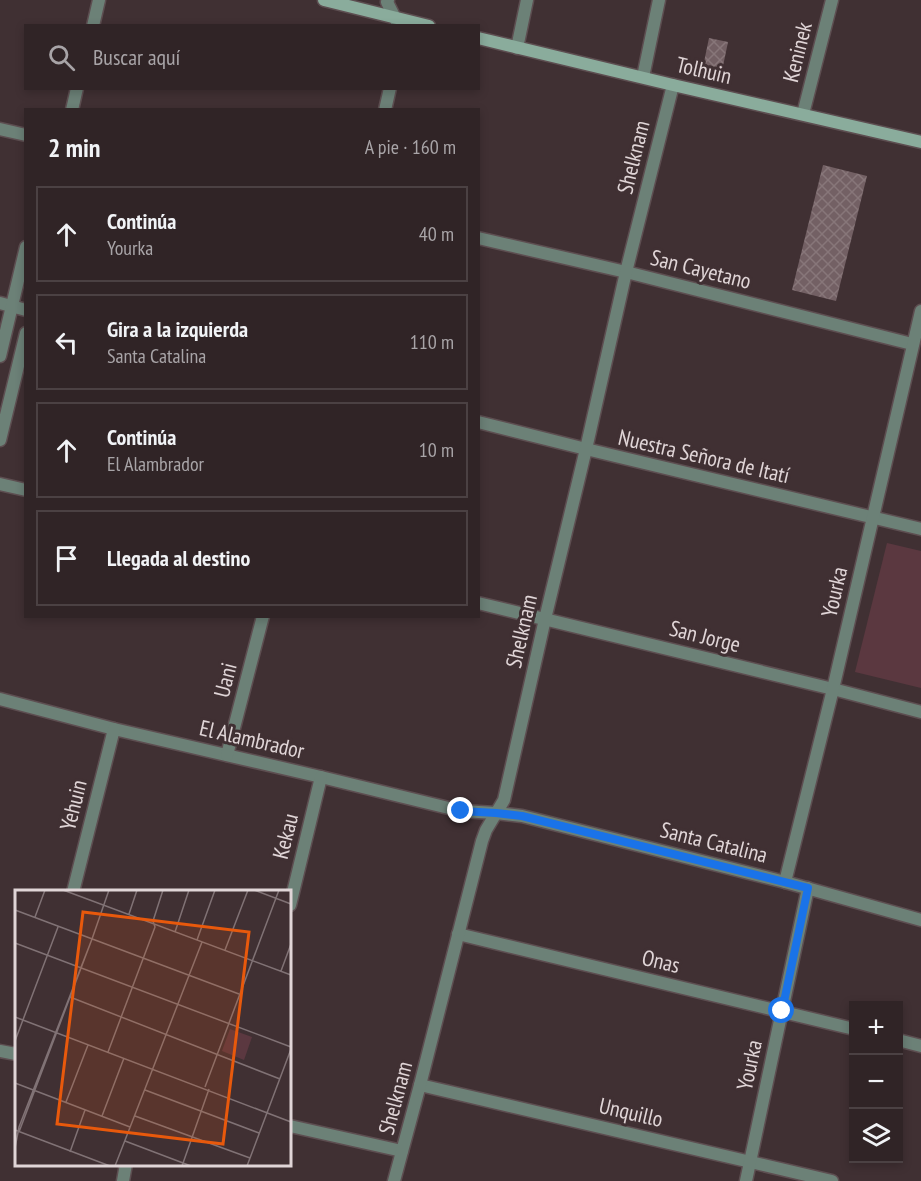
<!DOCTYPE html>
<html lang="es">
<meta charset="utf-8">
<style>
body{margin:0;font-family:"PT Sans Narrow",sans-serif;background:#382c2e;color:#f1f3f6}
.controls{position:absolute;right:18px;bottom:18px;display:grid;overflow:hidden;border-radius:0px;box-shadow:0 3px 9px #0003}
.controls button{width:54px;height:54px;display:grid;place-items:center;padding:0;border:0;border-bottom:2px solid #4b4143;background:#302426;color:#f1f3f6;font:30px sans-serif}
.stop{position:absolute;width:18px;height:18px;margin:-14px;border:4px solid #1a73e8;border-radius:50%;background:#fff}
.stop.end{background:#1a73e8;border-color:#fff;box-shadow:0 2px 6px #0008}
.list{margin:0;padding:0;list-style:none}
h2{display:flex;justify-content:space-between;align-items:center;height:78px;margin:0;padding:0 24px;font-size:26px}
h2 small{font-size:20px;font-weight:400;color:#a8a4a7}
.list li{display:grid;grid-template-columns:39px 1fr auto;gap:18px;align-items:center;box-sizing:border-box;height:96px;margin:0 12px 12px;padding:0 12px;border:2px solid #4b4143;border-radius:0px}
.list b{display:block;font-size:22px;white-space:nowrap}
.list p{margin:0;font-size:20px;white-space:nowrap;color:#a8a4a7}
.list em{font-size:20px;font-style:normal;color:#a8a4a7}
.icon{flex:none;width:33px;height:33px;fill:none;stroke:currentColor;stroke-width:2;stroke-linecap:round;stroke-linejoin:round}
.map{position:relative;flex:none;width:921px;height:1181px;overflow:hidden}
.search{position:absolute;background:#302426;box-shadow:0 3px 9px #0003;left:24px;top:24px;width:456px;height:66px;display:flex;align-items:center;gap:15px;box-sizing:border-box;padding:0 21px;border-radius:0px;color:#a8a4a7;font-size:22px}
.panel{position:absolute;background:#302426;box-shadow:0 3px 9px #0003;left:24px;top:108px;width:456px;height:510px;border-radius:0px}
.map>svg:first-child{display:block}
.green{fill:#5b3840}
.building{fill:url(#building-cross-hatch)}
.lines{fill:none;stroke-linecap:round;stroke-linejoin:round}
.street-casing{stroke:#5d4e51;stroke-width:15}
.secondary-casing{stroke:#5d4e51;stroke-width:15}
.street{stroke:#6c8177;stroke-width:12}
.secondary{stroke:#8aac9c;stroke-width:12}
.route{stroke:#1a73e8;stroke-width:8}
.labels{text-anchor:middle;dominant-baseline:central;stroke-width:6;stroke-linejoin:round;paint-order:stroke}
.street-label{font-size:22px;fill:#e0d5d7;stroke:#403033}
.inset-road{fill:none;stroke:#807275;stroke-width:1.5}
.view{fill:#e8590c;fill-opacity:0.15;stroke:#e8590c;stroke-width:3}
.inset-edge{fill:none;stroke:#e0d5d7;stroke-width:3}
</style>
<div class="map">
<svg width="921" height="1181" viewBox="0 0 921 1181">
<defs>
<pattern id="building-cross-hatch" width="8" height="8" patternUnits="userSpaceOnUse" patternTransform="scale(1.5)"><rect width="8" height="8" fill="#736064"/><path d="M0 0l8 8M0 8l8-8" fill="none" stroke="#877679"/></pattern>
</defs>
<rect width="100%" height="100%" fill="#403033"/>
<polygon class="green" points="887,543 921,551 921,688 855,672"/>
<g class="building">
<polygon points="709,38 728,42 722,71 703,67"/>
<polygon points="823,165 867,176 836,301 792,290"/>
</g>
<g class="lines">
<defs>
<g id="street">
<polyline points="388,0 387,2 399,26"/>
<polyline points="93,26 99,0"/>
<polyline points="517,48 527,0"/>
<polyline points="643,77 659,0"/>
<polyline points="72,110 77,88"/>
<polyline points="385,110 390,88"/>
<polyline points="803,114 832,0"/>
<polyline points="0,129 26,135"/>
<polyline points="478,238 626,272 912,344"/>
<polyline points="0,303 26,310"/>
<polyline points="0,356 26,247"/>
<polyline points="478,422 586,449 921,529"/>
<polyline points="0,440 26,333"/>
<polyline points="0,484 26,490"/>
<polyline points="478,603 833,689 921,712"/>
<polyline points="0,699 114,729 321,777 461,811 496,813 522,816 785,882 921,920"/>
<polyline points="227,755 263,616"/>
<polyline points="785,882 833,689 921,311"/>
<polyline points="73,892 114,729"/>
<polyline points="290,905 321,777"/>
<polyline points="458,934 854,1029"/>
<polyline points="898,1040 921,1046"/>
<polyline points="0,1051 16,1054"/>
<polyline points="420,1085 832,1181"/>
<polyline points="290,1126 402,1151"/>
<polyline points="123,1181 126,1164"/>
<polyline points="394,1181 420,1085 482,841 486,830 504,800 545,619 586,449 626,272 673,85"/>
<polyline points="746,1181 808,888"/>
</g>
<g id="secondary">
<polyline points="324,0 429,26"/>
<polyline points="478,38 673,85 921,142"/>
</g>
</defs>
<use href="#street" class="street-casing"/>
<use href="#secondary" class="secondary-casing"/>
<use href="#street" class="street"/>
<use href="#secondary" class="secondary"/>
</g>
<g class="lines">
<polyline class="route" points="461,811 496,813 522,816 808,888 782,1011"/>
</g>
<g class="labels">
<g class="street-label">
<text transform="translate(797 52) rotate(-76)">Keninek</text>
<text transform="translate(704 70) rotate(13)">Tolhuin</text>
<text transform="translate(633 157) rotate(-76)">Shelknam</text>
<text transform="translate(701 269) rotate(14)">San Cayetano</text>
<text transform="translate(704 456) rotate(13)">Nuestra Señora de Itatí</text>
<text transform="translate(834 592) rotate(-77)">Yourka</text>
<text transform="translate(521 631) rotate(-77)">Shelknam</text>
<text transform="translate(705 636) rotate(14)">San Jorge</text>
<text transform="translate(225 680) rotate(-76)">Uani</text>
<text transform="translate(252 739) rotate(13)">El Alambrador</text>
<text transform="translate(73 805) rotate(-76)">Yehuin</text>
<text transform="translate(285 836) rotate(-76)">Kekau</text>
<text transform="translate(714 842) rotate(14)">Santa Catalina</text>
<text transform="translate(661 961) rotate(13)">Onas</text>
<text transform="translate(749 1065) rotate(-78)">Yourka</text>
<text transform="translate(395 1098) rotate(-75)">Shelknam</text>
<text transform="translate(631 1112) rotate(13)">Unquillo</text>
</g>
</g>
<g transform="translate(15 890)">
<rect width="276" height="276" fill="#403033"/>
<path d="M215,139L237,147L229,170L207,161Z" fill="#5b3840"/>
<path class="inset-road" d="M48,0L276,85M239,0L276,14M0,20L224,104M114,24L122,0M20,27L30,0M160,42L174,0M77,49L94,0M182,50L200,0M0,53L276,157M210,60L233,0M266,81L276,54M55,107L265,189M0,127L276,232M0,151L43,37M93,162L140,37L138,31L148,0M0,193L115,237M190,197L264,0M130,200L244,243M51,212L73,155M87,226L109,168M120,226L235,268M0,240L95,276M110,251L176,276M0,258L4,237L77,49L4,242M55,262L70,220M100,276L187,52M167,276L194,199M232,276L276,159"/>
<path class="view" d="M68,22L234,42L208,254L42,234Z"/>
<rect width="276" height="276" class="inset-edge"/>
</g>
</svg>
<div class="controls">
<button>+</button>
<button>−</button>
<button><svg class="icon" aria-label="layers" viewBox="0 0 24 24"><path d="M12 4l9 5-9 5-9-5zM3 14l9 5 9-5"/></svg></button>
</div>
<div class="stop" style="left:782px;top:1011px"></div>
<div class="stop end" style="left:461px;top:811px"></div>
<div class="search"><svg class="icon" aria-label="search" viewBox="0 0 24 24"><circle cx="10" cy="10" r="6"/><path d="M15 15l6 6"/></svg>Buscar aquí</div>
<section class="panel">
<h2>2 min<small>A pie · 160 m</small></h2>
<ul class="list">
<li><svg class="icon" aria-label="ahead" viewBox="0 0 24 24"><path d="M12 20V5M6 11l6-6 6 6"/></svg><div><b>Continúa</b><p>Yourka</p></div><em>40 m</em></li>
<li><svg class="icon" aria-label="left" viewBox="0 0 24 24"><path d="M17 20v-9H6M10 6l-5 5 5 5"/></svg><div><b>Gira a la izquierda</b><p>Santa Catalina</p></div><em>110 m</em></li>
<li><svg class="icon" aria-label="ahead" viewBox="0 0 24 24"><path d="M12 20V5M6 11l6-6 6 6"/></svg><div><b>Continúa</b><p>El Alambrador</p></div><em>10 m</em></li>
<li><svg class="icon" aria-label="arrive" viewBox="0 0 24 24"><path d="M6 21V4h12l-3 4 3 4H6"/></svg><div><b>Llegada al destino</b></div></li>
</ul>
</section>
</div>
